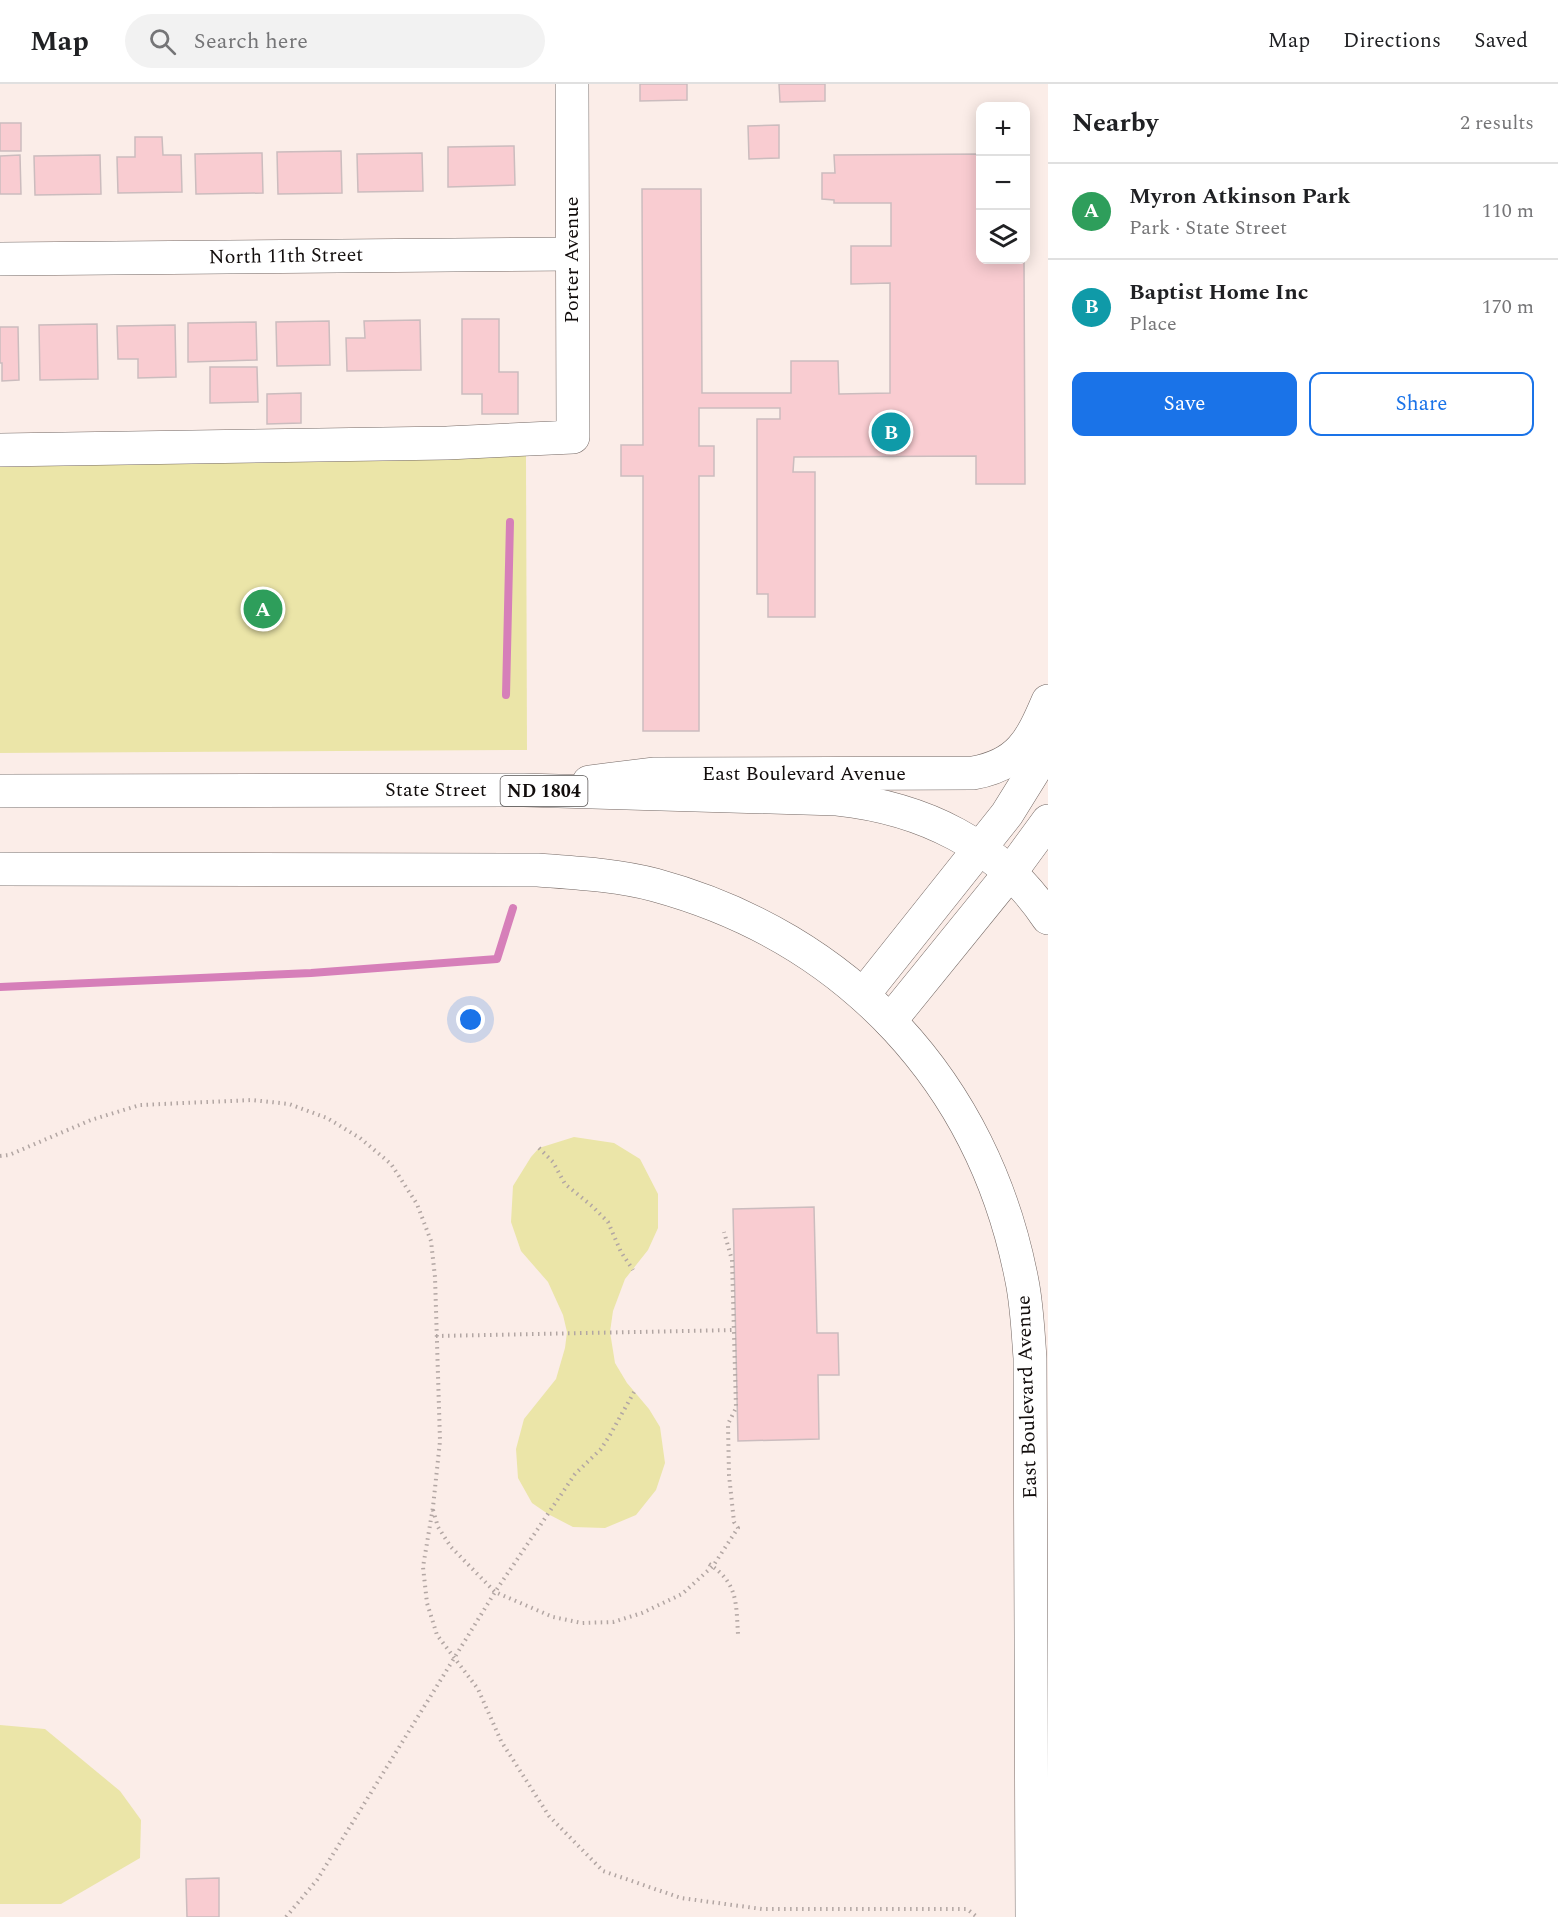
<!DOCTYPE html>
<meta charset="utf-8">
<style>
body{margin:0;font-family:Spectral,serif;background:#f2f2f2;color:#202124}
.controls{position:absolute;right:18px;top:18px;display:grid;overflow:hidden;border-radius:12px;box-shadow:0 3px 15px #0003}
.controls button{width:54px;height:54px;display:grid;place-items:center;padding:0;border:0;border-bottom:2px solid #e0e0e0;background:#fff;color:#202124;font:30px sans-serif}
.you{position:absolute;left:471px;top:936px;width:21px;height:21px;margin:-15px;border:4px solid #fff;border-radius:50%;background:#1a73e8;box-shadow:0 0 0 9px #1a73e833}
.badge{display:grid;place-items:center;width:39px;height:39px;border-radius:50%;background:#1a73e8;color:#fff;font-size:20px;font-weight:700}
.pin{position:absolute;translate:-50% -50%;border:3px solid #fff;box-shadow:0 2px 6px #0006}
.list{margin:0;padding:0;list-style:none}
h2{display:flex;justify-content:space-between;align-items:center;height:78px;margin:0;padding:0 24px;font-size:26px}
h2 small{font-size:20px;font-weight:400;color:#757577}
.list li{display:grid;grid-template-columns:39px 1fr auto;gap:18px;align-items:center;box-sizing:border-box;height:96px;padding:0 24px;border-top:2px solid #e0e0e0}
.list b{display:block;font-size:22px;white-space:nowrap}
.list p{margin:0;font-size:20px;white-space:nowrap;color:#757577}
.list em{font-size:20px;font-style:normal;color:#757577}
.actions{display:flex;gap:12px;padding:18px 24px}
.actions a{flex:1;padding:14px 0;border:2px solid #1a73e8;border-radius:12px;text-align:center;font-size:21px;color:#1a73e8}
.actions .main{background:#1a73e8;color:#fff}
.icon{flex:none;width:33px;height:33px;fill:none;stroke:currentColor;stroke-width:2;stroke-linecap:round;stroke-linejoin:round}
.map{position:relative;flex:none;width:1048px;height:1833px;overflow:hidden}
header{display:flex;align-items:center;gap:36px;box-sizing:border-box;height:84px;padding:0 30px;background:#fff;border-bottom:2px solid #e0e0e0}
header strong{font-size:28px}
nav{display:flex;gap:33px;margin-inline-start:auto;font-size:21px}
.search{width:420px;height:54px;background:#f2f2f2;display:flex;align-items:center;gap:15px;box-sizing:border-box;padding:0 21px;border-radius:33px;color:#757577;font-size:22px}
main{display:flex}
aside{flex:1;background:#fff}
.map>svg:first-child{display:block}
.green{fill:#ebe5a8}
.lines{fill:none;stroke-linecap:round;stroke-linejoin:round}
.stream{stroke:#d67fb9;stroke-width:8}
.building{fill:#f9ccd1;stroke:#cbbcbe;stroke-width:1.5}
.minor-casing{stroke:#746864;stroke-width:34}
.major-casing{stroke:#746864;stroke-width:34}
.path{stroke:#b2a6a3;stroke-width:4;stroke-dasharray:1.5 4.5;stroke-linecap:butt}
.minor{stroke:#fff;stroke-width:33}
.major{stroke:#fff;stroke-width:33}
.labels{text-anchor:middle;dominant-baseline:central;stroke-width:4.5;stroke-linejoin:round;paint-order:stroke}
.shield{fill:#fff;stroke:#585554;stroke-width:1.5}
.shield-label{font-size:18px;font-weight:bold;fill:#110c0b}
.street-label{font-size:20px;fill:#110c0b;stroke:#fff}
</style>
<header>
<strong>Map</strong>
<div class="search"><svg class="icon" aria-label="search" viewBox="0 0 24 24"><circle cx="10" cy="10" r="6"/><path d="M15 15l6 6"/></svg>Search here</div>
<nav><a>Map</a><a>Directions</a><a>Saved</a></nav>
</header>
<main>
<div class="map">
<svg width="1048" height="1833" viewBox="0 0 1048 1833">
<rect width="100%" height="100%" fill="#fbede8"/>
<g class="green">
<polygon points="526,372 527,666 0,669 0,383"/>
<polygon points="574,1053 614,1059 640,1075 658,1110 658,1144 648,1166 625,1195 613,1227 610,1248 615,1279 627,1299 649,1325 660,1343 665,1379 656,1406 636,1431 605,1444 573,1443 548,1430 532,1419 518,1394 516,1365 524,1335 556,1295 565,1264 567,1248 563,1231 548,1198 521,1167 511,1138 513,1102 531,1073 539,1064"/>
<polygon points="0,1641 45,1645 120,1707 141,1736 140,1774 61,1820 0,1820"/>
</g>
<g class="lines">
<g class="stream">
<polyline points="506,611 510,438"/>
<polyline points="0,903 311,889 497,875 513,824"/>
</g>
</g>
<g class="building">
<polygon points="640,0 687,0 687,16 640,17"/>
<polygon points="779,0 825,0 825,17 780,18"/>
<rect x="0" y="39" width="21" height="28"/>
<polygon points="779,41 779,74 749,75 748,42"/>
<polygon points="135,53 162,53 163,71 181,71 182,108 118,109 117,73 135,73"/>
<polygon points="514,62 515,101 448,103 448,63"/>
<polygon points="341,67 342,109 278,110 277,68"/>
<polygon points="262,69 263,109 196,110 195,70"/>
<polygon points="422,69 423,107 358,108 357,70"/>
<polygon points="981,70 981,176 1024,176 1025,400 976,400 976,372 794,373 793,388 815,388 815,533 768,533 768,510 757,510 757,335 780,335 780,324 699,324 699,362 714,362 714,392 699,392 699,647 643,647 643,392 621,392 621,361 643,361 642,105 701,105 702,309 791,309 791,277 838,277 839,310 890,309 890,199 851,200 851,162 891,162 891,119 834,119 834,116 822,115 822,89 835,89 834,71"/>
<polygon points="20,71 21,110 0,110 0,72"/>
<polygon points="100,71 101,110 35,111 34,72"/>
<polygon points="462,235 499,235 499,288 518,288 518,330 482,330 482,310 462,310"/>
<polygon points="420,236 421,286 347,287 346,254 365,254 364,237"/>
<polygon points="329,237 330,281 277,282 276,238"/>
<polygon points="256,238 257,276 188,278 188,239"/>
<polygon points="97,240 98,295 40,296 39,241"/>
<polygon points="175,241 176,293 138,294 138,275 118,275 117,242"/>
<polygon points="0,243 18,243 19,296 2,297 2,279 0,279"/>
<polygon points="210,283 257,283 258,318 210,319"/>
<polygon points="301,309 301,339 267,340 267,310"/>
<polygon points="814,1123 817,1249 838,1249 839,1291 818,1291 819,1355 738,1357 733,1125"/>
<polygon points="219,1794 219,1833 187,1833 186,1795"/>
</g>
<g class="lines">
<defs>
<g id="minor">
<polyline points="0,175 572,170"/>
<polyline points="0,366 447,359 573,353 572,0"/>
<path d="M589,698L653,690L973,689C1019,681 1031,657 1048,617"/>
</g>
<g id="major">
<path d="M0,707L524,706L837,715C922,724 999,760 1048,834"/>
<path d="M0,785L538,786C577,789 617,791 655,801C849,854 984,999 1022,1197C1027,1222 1028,1248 1030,1274L1032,1833"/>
<polyline points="863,911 1007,730 1048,664"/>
<polyline points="890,937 1010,789 1048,737"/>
</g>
</defs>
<use href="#minor" class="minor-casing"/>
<use href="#major" class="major-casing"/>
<g class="path">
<polyline points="539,1064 553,1078 565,1100 592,1122 608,1138 621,1168 633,1186"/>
<polyline points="0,1072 9,1071 91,1036 140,1021 252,1016 289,1020 327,1034 360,1054 391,1080 417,1120 431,1157 435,1193 440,1357 433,1423 423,1483 427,1519 437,1551 478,1605 501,1657 549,1732 603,1787 681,1814 762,1825 967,1825 977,1833"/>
<polyline points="436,1252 735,1246"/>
<polyline points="433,1426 438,1443 451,1463 495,1508 553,1533 582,1539 613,1538 642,1529 682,1510 713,1482 738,1444 734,1438 729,1391 728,1340 736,1324 732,1176 724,1148"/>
<path d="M709,1480C738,1499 736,1519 738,1550"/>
<polyline points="286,1833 317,1796 495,1508 575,1390 601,1365 610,1351 634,1308"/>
</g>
<use href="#minor" class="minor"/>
<use href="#major" class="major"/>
</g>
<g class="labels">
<rect class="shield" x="500.5" y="692" width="87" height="30" rx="4.5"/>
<g class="shield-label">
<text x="544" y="707">ND 1804</text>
</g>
<g class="street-label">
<text transform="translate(286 172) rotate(-1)">North 11th Street</text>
<text transform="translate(572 176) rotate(-90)">Porter Avenue</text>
<text x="804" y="690">East Boulevard Avenue</text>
<text x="436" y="706">State Street</text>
<text transform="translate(1027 1313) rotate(-92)">East Boulevard Avenue</text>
</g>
</g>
</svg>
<div class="controls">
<button>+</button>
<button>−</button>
<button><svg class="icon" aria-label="layers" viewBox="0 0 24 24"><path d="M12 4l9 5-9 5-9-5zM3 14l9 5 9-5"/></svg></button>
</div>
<div class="you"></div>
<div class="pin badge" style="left:263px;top:525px;background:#2e9e5b">A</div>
<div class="pin badge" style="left:891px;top:348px;background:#0f9aa8">B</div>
</div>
<aside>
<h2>Nearby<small>2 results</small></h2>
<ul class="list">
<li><span class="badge" style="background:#2e9e5b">A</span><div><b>Myron Atkinson Park</b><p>Park · State Street</p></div><em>110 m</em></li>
<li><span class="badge" style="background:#0f9aa8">B</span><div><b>Baptist Home Inc</b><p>Place</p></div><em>170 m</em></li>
</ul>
<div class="actions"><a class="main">Save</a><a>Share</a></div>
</aside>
</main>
